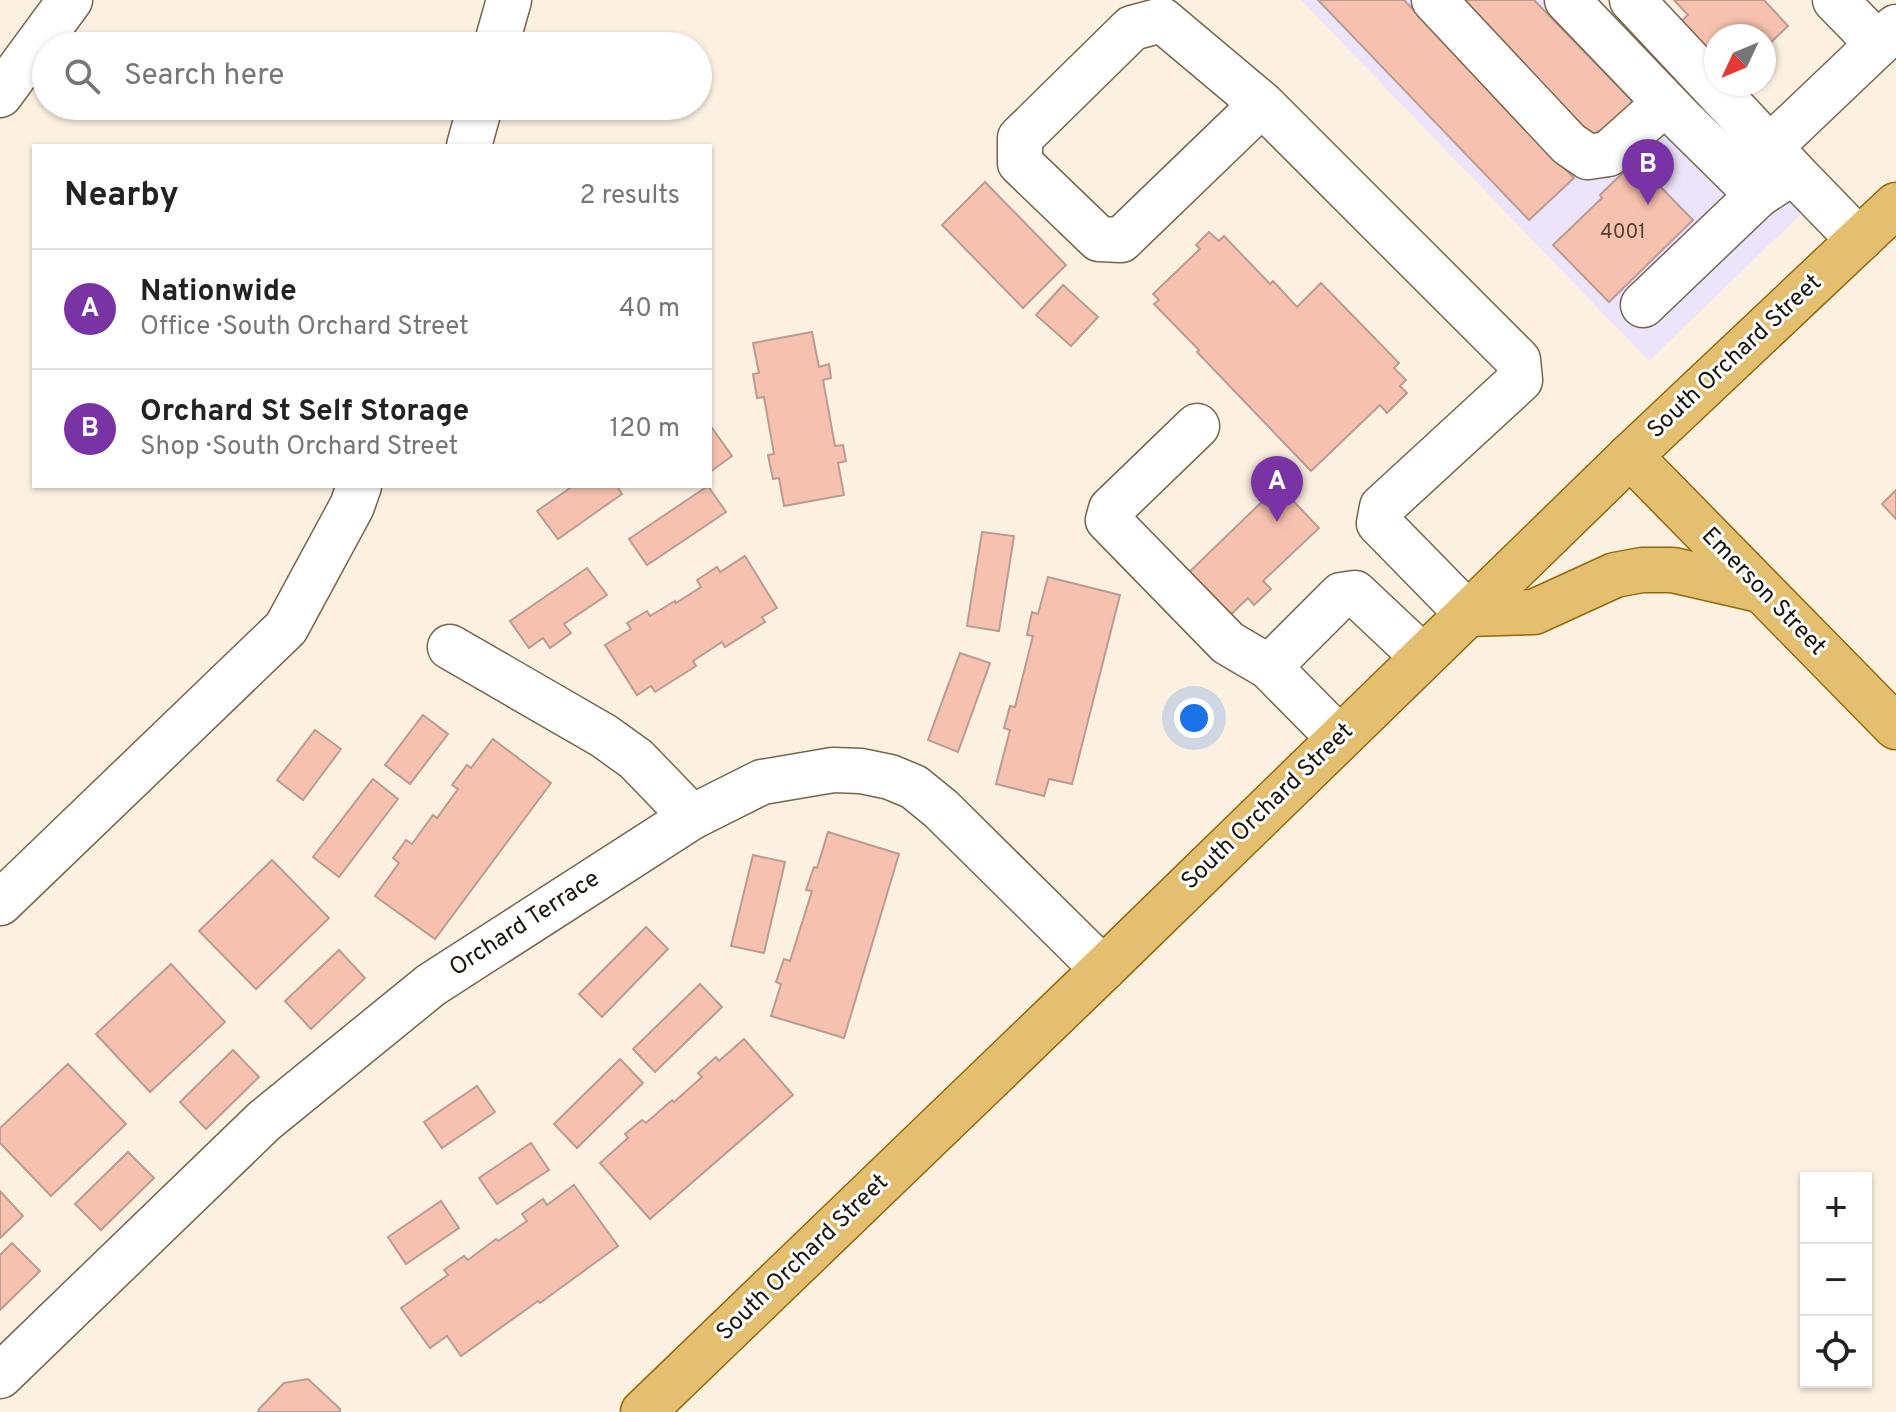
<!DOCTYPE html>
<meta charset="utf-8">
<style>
body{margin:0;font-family:Overpass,sans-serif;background:#f6f6f6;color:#222}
.controls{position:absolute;right:24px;bottom:24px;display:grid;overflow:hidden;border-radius:0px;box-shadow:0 2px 6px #0004}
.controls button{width:72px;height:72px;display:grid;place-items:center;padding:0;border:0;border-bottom:2px solid #e0e0e0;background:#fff;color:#222;font:40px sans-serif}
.compass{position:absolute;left:1704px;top:24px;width:72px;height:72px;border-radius:50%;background:#fff;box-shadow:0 2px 6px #0004;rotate:226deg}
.you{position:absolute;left:1194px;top:718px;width:28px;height:28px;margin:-20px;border:6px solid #fff;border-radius:50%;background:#1a73e8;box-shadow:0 0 0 12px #1a73e833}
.badge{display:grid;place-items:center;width:52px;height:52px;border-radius:50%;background:#7a33a5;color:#fff;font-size:26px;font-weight:700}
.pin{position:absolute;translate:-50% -66px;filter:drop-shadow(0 2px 4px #0008)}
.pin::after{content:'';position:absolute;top:42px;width:28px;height:24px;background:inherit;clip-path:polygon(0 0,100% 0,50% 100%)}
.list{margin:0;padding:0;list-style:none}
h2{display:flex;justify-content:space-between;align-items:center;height:104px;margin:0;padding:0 32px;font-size:34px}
h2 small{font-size:26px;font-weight:400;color:#767676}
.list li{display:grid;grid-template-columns:52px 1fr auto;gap:24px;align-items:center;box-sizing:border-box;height:120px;padding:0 32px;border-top:2px solid #e0e0e0}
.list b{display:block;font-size:30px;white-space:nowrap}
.list p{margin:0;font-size:26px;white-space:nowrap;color:#767676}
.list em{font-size:26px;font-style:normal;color:#767676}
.icon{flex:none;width:44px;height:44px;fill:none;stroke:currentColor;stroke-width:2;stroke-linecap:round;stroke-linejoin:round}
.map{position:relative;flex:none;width:1896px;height:1412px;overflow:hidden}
.search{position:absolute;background:#fff;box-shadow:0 2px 6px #0004;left:32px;top:32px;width:680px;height:88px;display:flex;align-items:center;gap:20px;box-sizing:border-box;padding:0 28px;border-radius:44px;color:#767676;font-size:30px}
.panel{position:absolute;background:#fff;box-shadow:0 2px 6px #0004;left:32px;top:144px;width:680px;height:344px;border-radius:0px}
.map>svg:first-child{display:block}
.industrial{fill:#ece4fa}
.building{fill:#f7c1af;stroke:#bb9c92;stroke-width:2}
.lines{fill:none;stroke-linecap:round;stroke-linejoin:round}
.minor-casing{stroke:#75654e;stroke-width:47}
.major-casing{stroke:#92680e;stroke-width:47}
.minor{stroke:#fff;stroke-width:44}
.major{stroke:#e4bf6f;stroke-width:44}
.labels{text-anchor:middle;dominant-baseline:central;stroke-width:6;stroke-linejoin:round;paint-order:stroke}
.number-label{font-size:20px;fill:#534035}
.street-label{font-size:24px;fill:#1c150c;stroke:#fff}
</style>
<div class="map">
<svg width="1896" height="1412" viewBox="0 0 1896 1412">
<rect width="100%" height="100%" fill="#fcf1e1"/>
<polygon class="industrial" points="1301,0 1600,0 1803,212 1649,361"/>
<g class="building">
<polygon points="1318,0 1404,0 1574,178 1529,220"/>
<polygon points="1459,0 1534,0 1638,107 1605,139 1598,131 1591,138"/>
<polygon points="1674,0 1764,0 1788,26 1764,49 1764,36 1716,36 1716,59 1680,22 1688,15"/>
<polygon points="1630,166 1637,173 1642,168 1693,220 1609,302 1553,245 1602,198 1600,195"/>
<polygon points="985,182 1066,265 1023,308 942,225"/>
<polygon points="1209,232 1219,241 1224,236 1270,284 1273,281 1297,307 1321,283 1399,363 1394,368 1406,380 1400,386 1407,393 1387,413 1380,405 1311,471 1197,352 1199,350 1154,304 1159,300 1153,294 1200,249 1196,245"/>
<polygon points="1063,285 1098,317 1071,346 1036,315"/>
<polygon points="812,332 819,367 829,364 831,378 823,380 835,446 843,445 846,461 838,463 844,495 784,506 779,478 773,479 768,455 774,454 764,397 757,398 753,374 759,373 753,343"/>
<polygon points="710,425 732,456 710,472"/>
<polygon points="573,486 617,486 622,494 558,539 537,511"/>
<polygon points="708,486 726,512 647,565 629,539"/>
<polygon points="1283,490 1319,528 1263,581 1271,589 1254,605 1248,598 1224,621 1181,580 1272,492 1276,496"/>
<polygon points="1896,490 1896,519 1882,504"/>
<polygon points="982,532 1014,536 999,631 967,626"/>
<polygon points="745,556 777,608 762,617 765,622 725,647 722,642 693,661 696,666 655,692 651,686 637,695 605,645 631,629 627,623 647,611 650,616 675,601 676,603 701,587 697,580 717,567 720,572"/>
<polygon points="587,568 607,595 564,624 571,633 550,648 543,638 529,648 510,621"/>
<polygon points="1048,577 1120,595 1072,784 1049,779 1044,796 996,784 1010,730 1004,728 1010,706 1015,707 1033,636 1027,635 1032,612 1038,614"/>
<polygon points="960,653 990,663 958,752 928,740"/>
<polygon points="423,715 448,734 410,784 385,765"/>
<polygon points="315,730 341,749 303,800 277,780"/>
<polygon points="493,739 551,783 435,939 375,896 399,863 393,858 406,840 412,844 433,815 437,818 458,789 452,785 467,765 471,768"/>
<polygon points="373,779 398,799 339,877 313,857"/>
<polygon points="828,832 899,854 844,1038 771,1016 781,984 776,982 784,959 790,961 812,891 806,890 814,867 817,868"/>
<polygon points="753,855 785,862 764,953 731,946"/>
<polygon points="272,860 329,918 256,989 199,931"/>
<polygon points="646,927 668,949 602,1017 579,994"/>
<polygon points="339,950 365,978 311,1029 285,1001"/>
<polygon points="171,964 225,1022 150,1092 96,1034"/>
<polygon points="700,984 722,1007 655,1072 633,1049"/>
<polygon points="744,1039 793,1095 650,1219 600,1163 628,1138 625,1134 642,1120 646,1123 672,1100 674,1102 702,1077 698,1073 716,1057 719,1061"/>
<polygon points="233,1050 259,1077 206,1129 180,1102"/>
<polygon points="620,1059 643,1083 577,1148 554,1124"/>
<polygon points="68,1064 126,1124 51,1196 0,1143 0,1128"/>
<polygon points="477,1086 495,1112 442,1148 424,1122"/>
<polygon points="531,1143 549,1170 497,1204 479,1178"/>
<polygon points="128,1152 154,1178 101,1230 75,1204"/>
<polygon points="574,1185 618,1246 540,1303 538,1301 461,1356 447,1336 430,1348 401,1308 448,1275 444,1270 464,1256 468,1260 496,1239 498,1241 527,1221 522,1214 543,1199 547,1205"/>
<polygon points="0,1191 23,1216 0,1238"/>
<polygon points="441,1201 459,1228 406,1264 388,1237"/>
<polygon points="12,1243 40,1271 0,1310 0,1255"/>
<polygon points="308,1379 340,1409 340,1412 258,1412 259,1409 284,1383"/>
</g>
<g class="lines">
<defs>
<g id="minor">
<polyline points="1434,0 1569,144 1588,157 1608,154 1665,103"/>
<polyline points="1567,0 1681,119 1758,195"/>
<polyline points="1632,0 1793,172"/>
<polyline points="1835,0 1878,44"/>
<polyline points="496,46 509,0"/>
<polyline points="0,95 70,0"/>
<polyline points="1262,104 1162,20 1132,28 1020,138 1020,163 1099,239 1121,240 1262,104 1518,360 1520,380 1382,507 1379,523 1468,614"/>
<polyline points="469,146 480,106"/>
<polyline points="1770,147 1896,27"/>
<polyline points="1643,305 1758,195 1793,172 1859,240"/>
<polyline points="1197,426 1111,509 1108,520 1228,643 1269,667 1339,738"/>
<polyline points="450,647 604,736 636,759 692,817"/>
<polyline points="1269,667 1341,595 1355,593 1423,657"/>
<polyline points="0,903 286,628 352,506 359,486"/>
<polyline points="0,1376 264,1121 431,985 692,817 762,782 833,770 861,771 890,777 914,787 941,809 1103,969"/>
</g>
<g id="major">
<polyline points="1630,456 1896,727"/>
<polyline points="1468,614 1534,612 1615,575 1642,570 1673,570 1760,590"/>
<polyline points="643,1412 1103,969 1630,456 1896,205"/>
</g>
</defs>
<use href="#minor" class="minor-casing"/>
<use href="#major" class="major-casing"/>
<use href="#minor" class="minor"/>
<use href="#major" class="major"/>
</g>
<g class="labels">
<g class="number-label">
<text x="1623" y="233">4001</text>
</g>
<g class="street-label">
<text transform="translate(1735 357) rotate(-43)">South Orchard Street</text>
<text transform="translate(1763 592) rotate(46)">Emerson Street</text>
<text transform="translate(1268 807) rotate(-44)">South Orchard Street</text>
<text transform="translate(525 924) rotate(-33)">Orchard Terrace</text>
<text transform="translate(803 1258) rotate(-44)">South Orchard Street</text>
</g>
</g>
</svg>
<div class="controls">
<button>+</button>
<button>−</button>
<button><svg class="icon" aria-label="locate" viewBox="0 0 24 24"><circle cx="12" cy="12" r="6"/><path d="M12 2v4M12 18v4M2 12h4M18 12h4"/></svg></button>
</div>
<svg class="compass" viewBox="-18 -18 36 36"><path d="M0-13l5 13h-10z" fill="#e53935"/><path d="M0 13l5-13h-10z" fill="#767676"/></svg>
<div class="you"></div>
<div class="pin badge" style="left:1277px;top:522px">A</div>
<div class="pin badge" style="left:1648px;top:205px">B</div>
<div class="search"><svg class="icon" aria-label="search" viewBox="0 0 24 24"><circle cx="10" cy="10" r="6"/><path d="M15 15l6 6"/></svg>Search here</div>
<section class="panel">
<h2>Nearby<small>2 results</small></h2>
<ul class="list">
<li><span class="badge">A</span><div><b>Nationwide</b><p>Office · South Orchard Street</p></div><em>40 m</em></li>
<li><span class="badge">B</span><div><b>Orchard St Self Storage</b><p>Shop · South Orchard Street</p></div><em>120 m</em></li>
</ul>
</section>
</div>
